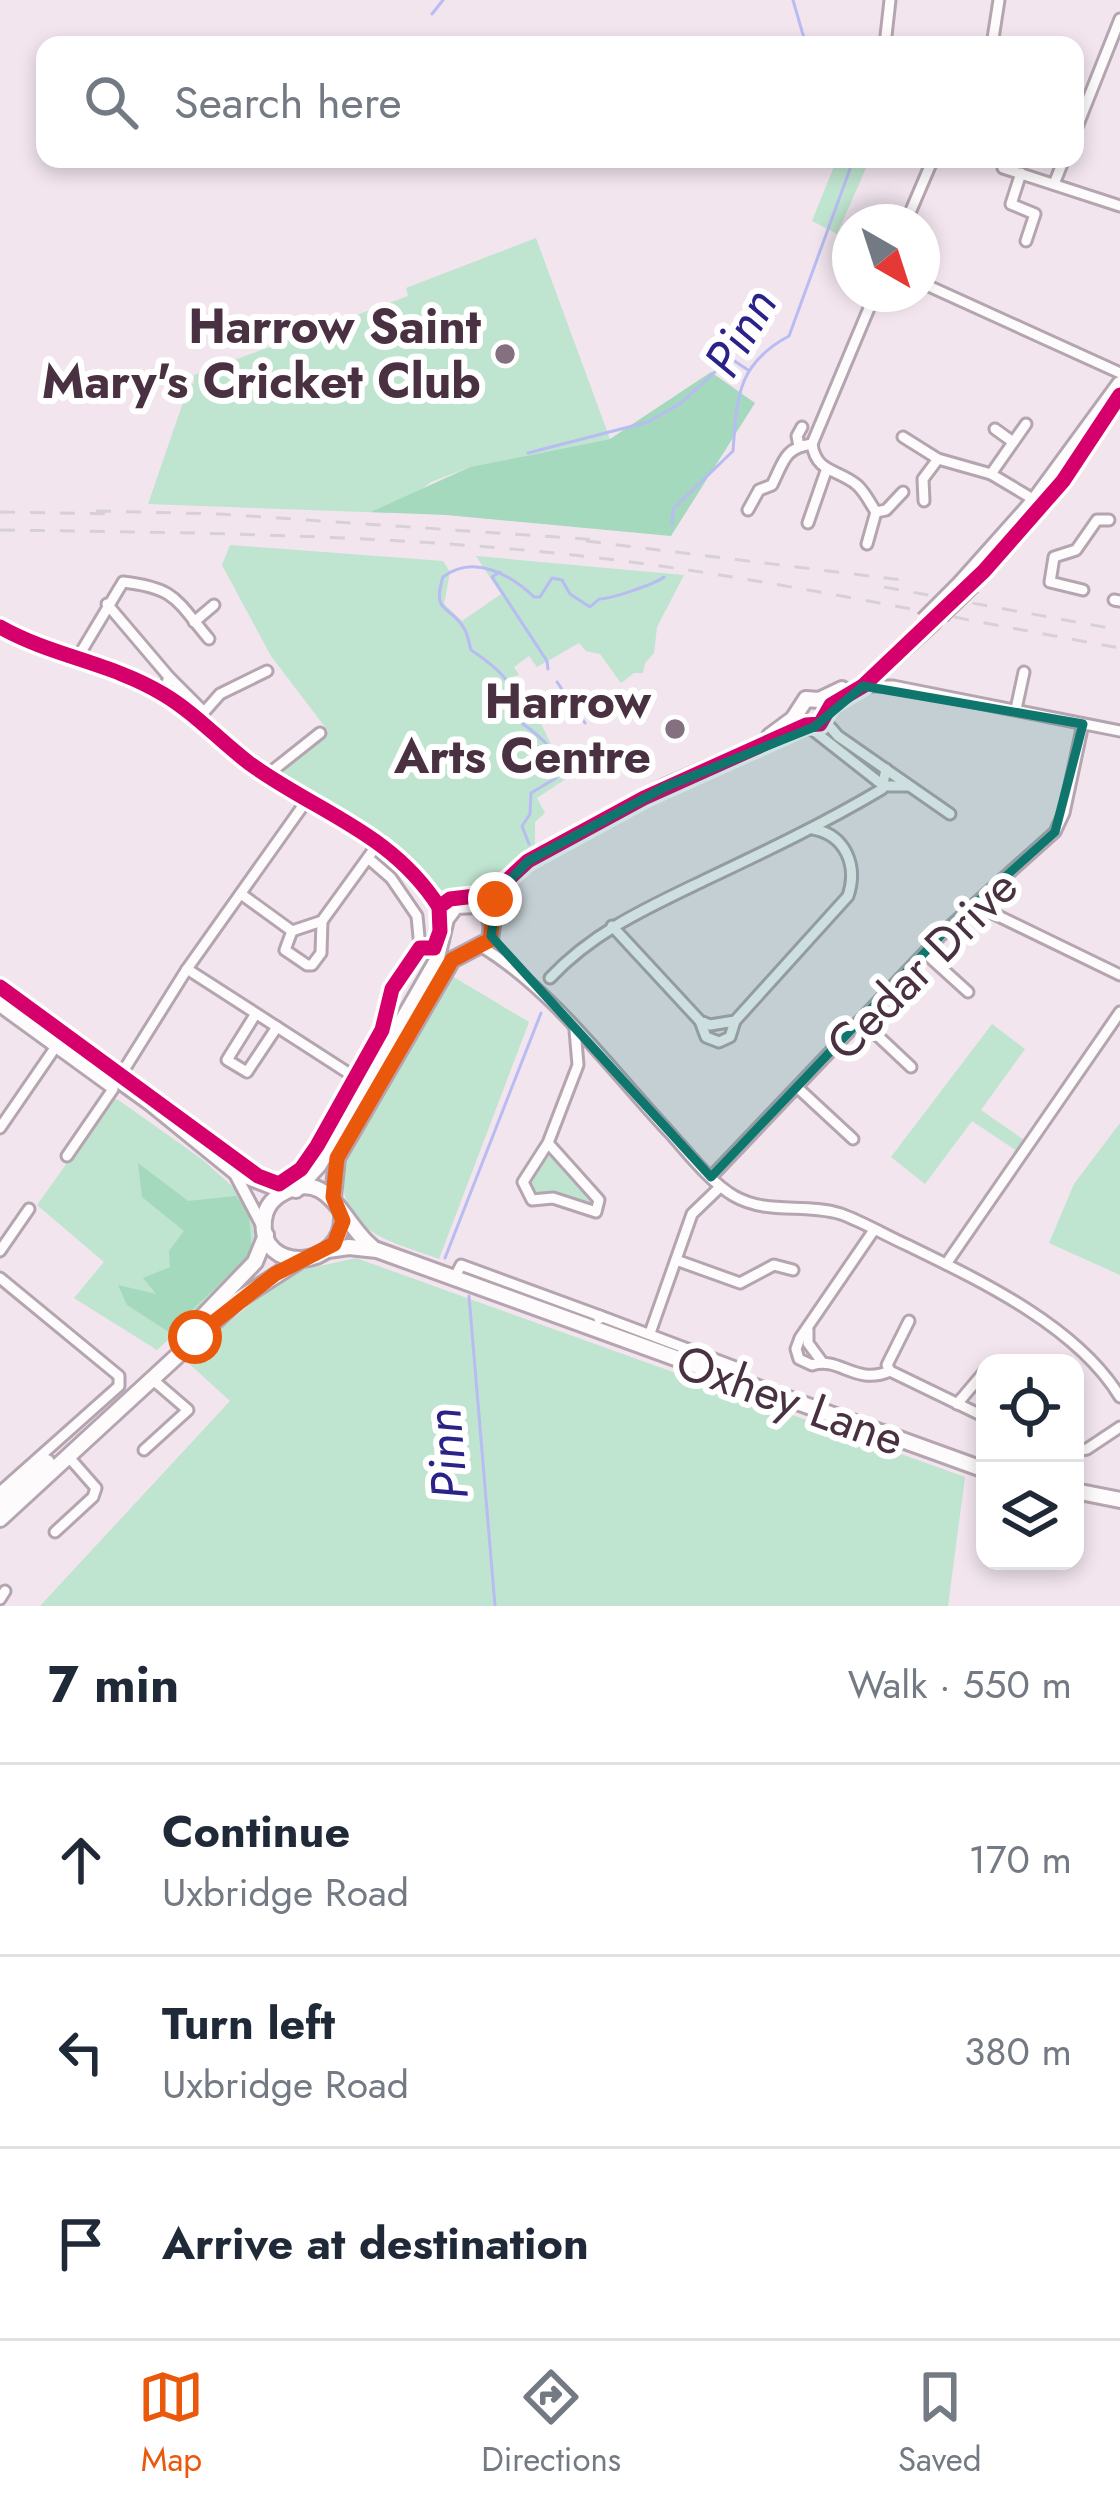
<!DOCTYPE html>
<meta charset="utf-8">
<style>
body{margin:0;font-family:Jost,sans-serif;background:#f2f2f3;color:#1f2937}
.controls{position:absolute;right:36px;bottom:36px;display:grid;overflow:hidden;border-radius:24px;box-shadow:0 6px 18px #0003}
.controls button{width:108px;height:108px;display:grid;place-items:center;padding:0;border:0;border-bottom:3px solid #e0e1e3;background:#fff;color:#1f2937;font:60px sans-serif}
.compass{position:absolute;left:832px;top:204px;width:108px;height:108px;border-radius:50%;background:#fff;box-shadow:0 6px 18px #0003;rotate:141deg}
.stop{position:absolute;width:36px;height:36px;margin:-27px;border:9px solid #ea580c;border-radius:50%;background:#fff}
.stop.end{background:#ea580c;border-color:#fff;box-shadow:0 3px 12px #0008}
.list{margin:0;padding:0;list-style:none}
h2{display:flex;justify-content:space-between;align-items:center;height:156px;margin:0;padding:0 48px;font-size:51px}
h2 small{font-size:39px;font-weight:400;color:#747a83}
.list li{display:grid;grid-template-columns:78px 1fr auto;gap:36px;align-items:center;box-sizing:border-box;height:192px;padding:0 48px;border-top:3px solid #e0e1e3}
.list b{display:block;font-size:45px;white-space:nowrap}
.list p{margin:0;font-size:39px;white-space:nowrap;color:#747a83}
.list em{font-size:39px;font-style:normal;color:#747a83}
.icon{flex:none;width:66px;height:66px;fill:none;stroke:currentColor;stroke-width:2;stroke-linecap:round;stroke-linejoin:round}
.map{position:relative;flex:none;width:1120px;height:1606px;overflow:hidden}
.search{position:absolute;background:#fff;box-shadow:0 6px 18px #0003;left:36px;right:36px;top:36px;height:132px;display:flex;align-items:center;gap:30px;box-sizing:border-box;padding:0 42px;border-radius:24px;color:#747a83;font-size:45px}
.sheet{height:732px;background:#fff}
nav{display:flex;justify-content:space-around;align-items:center;box-sizing:border-box;height:168px;border-top:3px solid #e0e1e3;background:#fff;font-size:33px;color:#747a83}
nav a{display:grid;justify-items:center;gap:6px}
nav .on{color:#ea580c}
.map>svg:first-child{display:block}
.green{fill:#bfe4cf}
.forest{fill:#a4d9bd}
.lines{fill:none;stroke-linecap:round;stroke-linejoin:round}
.stream{stroke:#b8bcf2;stroke-width:3}
.minor-casing{stroke:#b4a5b0;stroke-width:15}
.tertiary-casing{stroke:#b4a5b0;stroke-width:16}
.primary-casing{stroke:#b4a5b0;stroke-width:20}
.minor{stroke:#fdfbfc;stroke-width:9}
.tertiary{stroke:#fdfbfc;stroke-width:10}
.primary{stroke:#fdfbfc;stroke-width:14}
.rail{stroke:#d7d1d5;stroke-width:3;stroke-dasharray:15 15;stroke-linecap:butt}
.primary-bridge-casing{stroke:#b4a5b0;stroke-width:20;stroke-linecap:butt}
.primary-bridge{stroke:#fdfbfc;stroke-width:14}
.cycleway-casing{stroke:#fff;stroke-width:22}
.cycleway{stroke:#d6006c;stroke-width:15}
.route{stroke:#ea580c;stroke-width:15}
.marked{fill:#0f766e;fill-opacity:0.2;stroke:#0f766e;stroke-width:9;stroke-linejoin:round}
.poi-dot{fill:#84707e;stroke:#fff;stroke-width:4.5}
.labels{text-anchor:middle;dominant-baseline:central;stroke-width:12;stroke-linejoin:round;paint-order:stroke}
.poi-label{font-size:48px;font-weight:bold;fill:#493142;stroke:#fff;text-anchor:end}
.street-label{font-size:48px;fill:#493142;stroke:#fff}
.water-label{font-size:51px;font-style:italic;fill:#2b2289;stroke:#fff}
</style>
<div class="map">
<svg width="1120" height="1606" viewBox="0 0 1120 1606">
<rect width="100%" height="100%" fill="#f2e5ee"/>
<g class="green">
<polygon points="837,159 870,159 837,234 812,221"/>
<polygon points="536,238 610,439 470,467 431,482 390,513 148,504 189,385 194,383 194,375 408,296 406,288"/>
<path d="M230,545L443,561L450,572L444,604L462,621L501,594L476,556L684,575L657,627L654,653L645,663L643,673H634L621,683L600,654L586,651L579,643L537,667L529,656L514,667L519,675L508,678L538,717L567,778L537,798L545,813L535,822V848C517,863 492,893 468,896C433,901 413,857 389,838C361,815 308,794 275,776L328,731L271,656L222,565Z"/>
<path d="M452,976L529,1022L439,1259C384,1239 340,1233 341,1162Z"/>
<polygon points="992,1024 1025,1049 981,1110 1024,1140 1017,1151 972,1121 925,1184 891,1157"/>
<polygon points="117,1099 203,1160 244,1197 261,1244 223,1289 157,1350 74,1298 104,1262 37,1205 112,1100"/>
<polygon points="1120,1123 1120,1275 1049,1243 1074,1184"/>
<polygon points="553,1154 596,1201 596,1207 537,1197 528,1192 530,1179 545,1155"/>
<polygon points="356,1258 965,1477 948,1606 40,1606 230,1401 184,1359 288,1273"/>
</g>
<g class="forest">
<polygon points="711,372 755,403 671,536 446,515 371,512 470,467 610,439"/>
<polygon points="138,1163 188,1201 236,1196 249,1215 252,1253 169,1332 127,1305 118,1285 156,1294 143,1278 170,1267 169,1251 184,1231 142,1197"/>
</g>
<g class="lines">
<g class="stream">
<polyline points="793,0 806,45"/>
<polyline points="432,14 443,0"/>
<polyline points="528,453 648,422 681,403 730,358 748,370"/>
<path d="M672,524L673,509L733,451C737,397 737,364 789,336L850,169L846,159"/>
<polyline points="500,572 492,577 547,661 548,669"/>
<polyline points="557,682 585,723"/>
<path d="M529,844L522,826L530,814L531,793L556,778C562,753 541,737 523,724C515,684 504,672 471,650C469,643 468,636 465,630C451,604 431,615 443,577C473,554 510,574 534,597H540L552,578L562,580L570,594L590,607L599,599C611,599 655,584 664,577"/>
<polyline points="445,1258 541,1013"/>
<polyline points="469,1296 495,1606"/>
</g>
<defs>
<g id="minor">
<polyline points="885,45 890,0"/>
<polyline points="992,45 999,0"/>
<polyline points="1075,132 1120,19"/>
<polyline points="1003,168 1120,206"/>
<polyline points="1021,173 1011,204 1035,214 1026,241"/>
<polyline points="1054,184 1064,159"/>
<polyline points="906,222 933,159"/>
<polyline points="922,283 1120,373"/>
<polyline points="995,429 1013,442"/>
<polyline points="903,437 938,459 991,474 1038,502"/>
<polyline points="812,444 875,294"/>
<path d="M812,444C816,473 838,469 857,485C865,492 870,503 876,512L867,544"/>
<polyline points="799,446 797,436 802,427"/>
<polyline points="991,474 1026,424"/>
<polyline points="924,501 923,479 938,459"/>
<path d="M748,510L759,490L772,485C784,461 784,448 812,444"/>
<polyline points="876,512 886,510 903,492"/>
<polyline points="808,523 826,471"/>
<polyline points="1083,590 1050,582 1054,557 1076,550 1097,520 1109,520"/>
<polyline points="1114,600 1120,601"/>
<polyline points="107,604 169,677 163,694"/>
<polyline points="194,622 214,605"/>
<path d="M78,657L123,582C176,588 176,600 209,639"/>
<polyline points="169,677 204,712"/>
<polyline points="866,686 893,686 1120,731"/>
<polyline points="1016,709 1024,672"/>
<polyline points="198,719 220,694 267,671"/>
<polyline points="824,720 838,736 950,814"/>
<polyline points="809,727 884,786 909,786"/>
<polyline points="267,775 320,733"/>
<polyline points="241,894 292,931 322,921 380,841"/>
<polyline points="980,901 988,911 1120,975"/>
<path d="M612,926L700,1021L710,1025L735,1021L848,896C858,866 846,835 813,829"/>
<polyline points="292,931 285,950 307,965 312,965 321,953 322,921"/>
<path d="M482,947C554,991 611,1070 669,1132C689,1154 709,1181 734,1196C767,1215 805,1203 841,1214C863,1222 885,1235 907,1245C979,1280 1077,1326 1120,1397"/>
<polyline points="925,953 968,992"/>
<polyline points="187,969 353,1076"/>
<path d="M550,978C594,931 649,907 707,879C766,851 825,823 882,789L886,769"/>
<polyline points="0,987 85,1050 81,1056"/>
<polyline points="0,1007 113,1089 67,1156"/>
<polyline points="255,1015 227,1060 247,1072 277,1027"/>
<polyline points="700,1021 706,1037 719,1042 730,1037 735,1021"/>
<polyline points="862,1021 911,1067"/>
<polyline points="117,1081 187,969 307,800"/>
<polyline points="799,1089 853,1139"/>
<polyline points="150,1105 154,1100 246,1166"/>
<polyline points="0,1128 57,1045"/>
<polyline points="548,1143 523,1182 532,1200 553,1198 596,1212 599,1200 548,1143 578,1065 575,1030"/>
<polyline points="317,1146 382,1030 392,989 420,948 417,916 391,878 368,858"/>
<polyline points="711,1177 948,928 1055,832 1064,813 1083,724"/>
<path d="M874,1230L800,1338L796,1349L799,1359L812,1365C840,1356 855,1386 890,1371L985,1417"/>
<polyline points="0,1251 29,1209"/>
<polyline points="676,1260 740,1283 774,1265 793,1270"/>
<polyline points="946,1264 1120,1012"/>
<polyline points="455,1277 461,1265 600,1316"/>
<polyline points="0,1278 119,1376 119,1386 0,1492"/>
<polyline points="599,1319 600,1316 738,1368"/>
<polyline points="808,1330 808,1343 822,1362"/>
<polyline points="650,1333 692,1214 720,1187"/>
<polyline points="890,1371 887,1365 909,1321"/>
<polyline points="957,1404 985,1371"/>
<polyline points="144,1450 188,1410 152,1379"/>
<polyline points="1075,1451 1087,1449 1120,1427"/>
<polyline points="55,1532 93,1497 96,1488 67,1455"/>
<polyline points="0,1599 5,1591"/>
</g>
<g id="tertiary">
<polyline points="0,627 19,638 119,672 163,694 267,775 380,841 414,873 446,919"/>
<polyline points="0,997 150,1105 235,1174 284,1193"/>
<polyline points="235,1174 264,1229"/>
</g>
<g id="primary">
<polyline points="1036,513 1118,400"/>
<polyline points="961,583 1035,500 1120,384"/>
<polyline points="770,736 793,719 806,699 819,700 842,689"/>
<polyline points="296,1190 319,1165 436,962 446,919 456,906 477,905 497,893 528,861 665,787 806,725 820,724 831,705 863,686 934,621"/>
<polyline points="333,1197 337,1158 452,960 490,940 492,925 488,914 496,894"/>
<path d="M342,1213C346,1272 257,1274 264,1220C265,1210 270,1202 278,1196C328,1162 342,1224 372,1247"/>
<polyline points="328,1250 349,1247 377,1250 985,1470"/>
<polyline points="183,1337 255,1262 266,1235"/>
<polyline points="1075,1491 1120,1500"/>
<polyline points="0,1503 47,1462"/>
<polyline points="0,1519 238,1300 300,1260"/>
</g>
</defs>
<use href="#minor" class="minor-casing"/>
<use href="#tertiary" class="tertiary-casing"/>
<use href="#primary" class="primary-casing"/>
<use href="#minor" class="minor"/>
<use href="#tertiary" class="tertiary"/>
<use href="#primary" class="primary"/>
<g class="rail">
<polyline points="96,511 220,514 599,540"/>
<polyline points="0,512 113,514"/>
<path d="M0,530C226,533 457,535 681,569C828,591 974,622 1120,648"/>
<polyline points="586,541 902,580"/>
<polyline points="884,587 1120,630"/>
</g>
<defs>
<g id="primary-bridge">
<polyline points="941,615 972,585"/>
<polyline points="924,620 961,583"/>
</g>
</defs>
<use href="#primary-bridge" class="primary-bridge-casing"/>
<use href="#primary-bridge" class="primary-bridge"/>
<defs>
<g id="cycleway">
<path d="M0,627C51,656 112,663 163,694C195,713 220,741 249,763C318,813 391,832 439,907"/>
<polyline points="0,987 258,1176 279,1184 301,1169 317,1146 382,1030 392,989 420,948 434,948 440,931 439,907 450,899 484,895 487,899 528,861 644,798 806,725 820,724 831,705 863,686 984,571 1063,481 1120,395"/>
</g>
</defs>
<use href="#cycleway" class="cycleway-casing"/>
<use href="#cycleway" class="cycleway"/>
</g>
<g class="lines">
<polyline class="route" points="195,1337 275,1274 334,1244 343,1221 333,1197 337,1158 452,960 490,940 492,925 488,914 495,899"/>
</g>
<path class="marked" d="M863,686L1083,724L1055,832L948,928L711,1177L491,936L497,893L528,861L665,787L814,727Z"/>
<g class="poi-dot">
<circle cx="505" cy="354" r="12"/>
<circle cx="675" cy="729" r="12"/>
</g>
<g class="labels">
<g class="poi-label">
<text x="481" y="326">Harrow Saint<tspan x="481" dy="55">Mary's Cricket Club</tspan></text>
<text x="651" y="701">Harrow<tspan x="651" dy="55">Arts Centre</tspan></text>
</g>
<g class="street-label">
<text transform="translate(922 965) rotate(-45)">Cedar Drive</text>
<text transform="translate(790 1400) rotate(20)">Oxhey Lane</text>
</g>
<g class="water-label">
<text transform="translate(740 332) rotate(-60)">Pinn</text>
<text transform="translate(446 1454) rotate(-95)">Pinn</text>
</g>
</g>
</svg>
<div class="controls">
<button><svg class="icon" aria-label="locate" viewBox="0 0 24 24"><circle cx="12" cy="12" r="6"/><path d="M12 2v4M12 18v4M2 12h4M18 12h4"/></svg></button>
<button><svg class="icon" aria-label="layers" viewBox="0 0 24 24"><path d="M12 4l9 5-9 5-9-5zM3 14l9 5 9-5"/></svg></button>
</div>
<svg class="compass" viewBox="-18 -18 36 36"><path d="M0-13l5 13h-10z" fill="#e53935"/><path d="M0 13l5-13h-10z" fill="#747a83"/></svg>
<div class="stop" style="left:195px;top:1337px"></div>
<div class="stop end" style="left:495px;top:899px"></div>
<div class="search"><svg class="icon" aria-label="search" viewBox="0 0 24 24"><circle cx="10" cy="10" r="6"/><path d="M15 15l6 6"/></svg>Search here</div>
</div>
<section class="sheet">
<h2>7 min<small>Walk · 550 m</small></h2>
<ul class="list">
<li><svg class="icon" aria-label="ahead" viewBox="0 0 24 24"><path d="M12 20V5M6 11l6-6 6 6"/></svg><div><b>Continue</b><p>Uxbridge Road</p></div><em>170 m</em></li>
<li><svg class="icon" aria-label="left" viewBox="0 0 24 24"><path d="M17 20v-9H6M10 6l-5 5 5 5"/></svg><div><b>Turn left</b><p>Uxbridge Road</p></div><em>380 m</em></li>
<li><svg class="icon" aria-label="arrive" viewBox="0 0 24 24"><path d="M6 21V4h12l-3 4 3 4H6"/></svg><div><b>Arrive at destination</b></div></li>
</ul>
</section>
<nav>
<a class="on"><svg class="icon" aria-label="map" viewBox="0 0 24 24"><path d="M3 6l6-2 6 2 6-2v14l-6 2-6-2-6 2zM9 4v14M15 6v14"/></svg>Map</a>
<a><svg class="icon" aria-label="directions" viewBox="0 0 24 24"><path d="M12 3l9 9-9 9-9-9zM9 14v-3h6M13 9l2 2-2 2"/></svg>Directions</a>
<a><svg class="icon" aria-label="saved" viewBox="0 0 24 24"><path d="M7 4h10v16l-5-4-5 4z"/></svg>Saved</a>
</nav>
